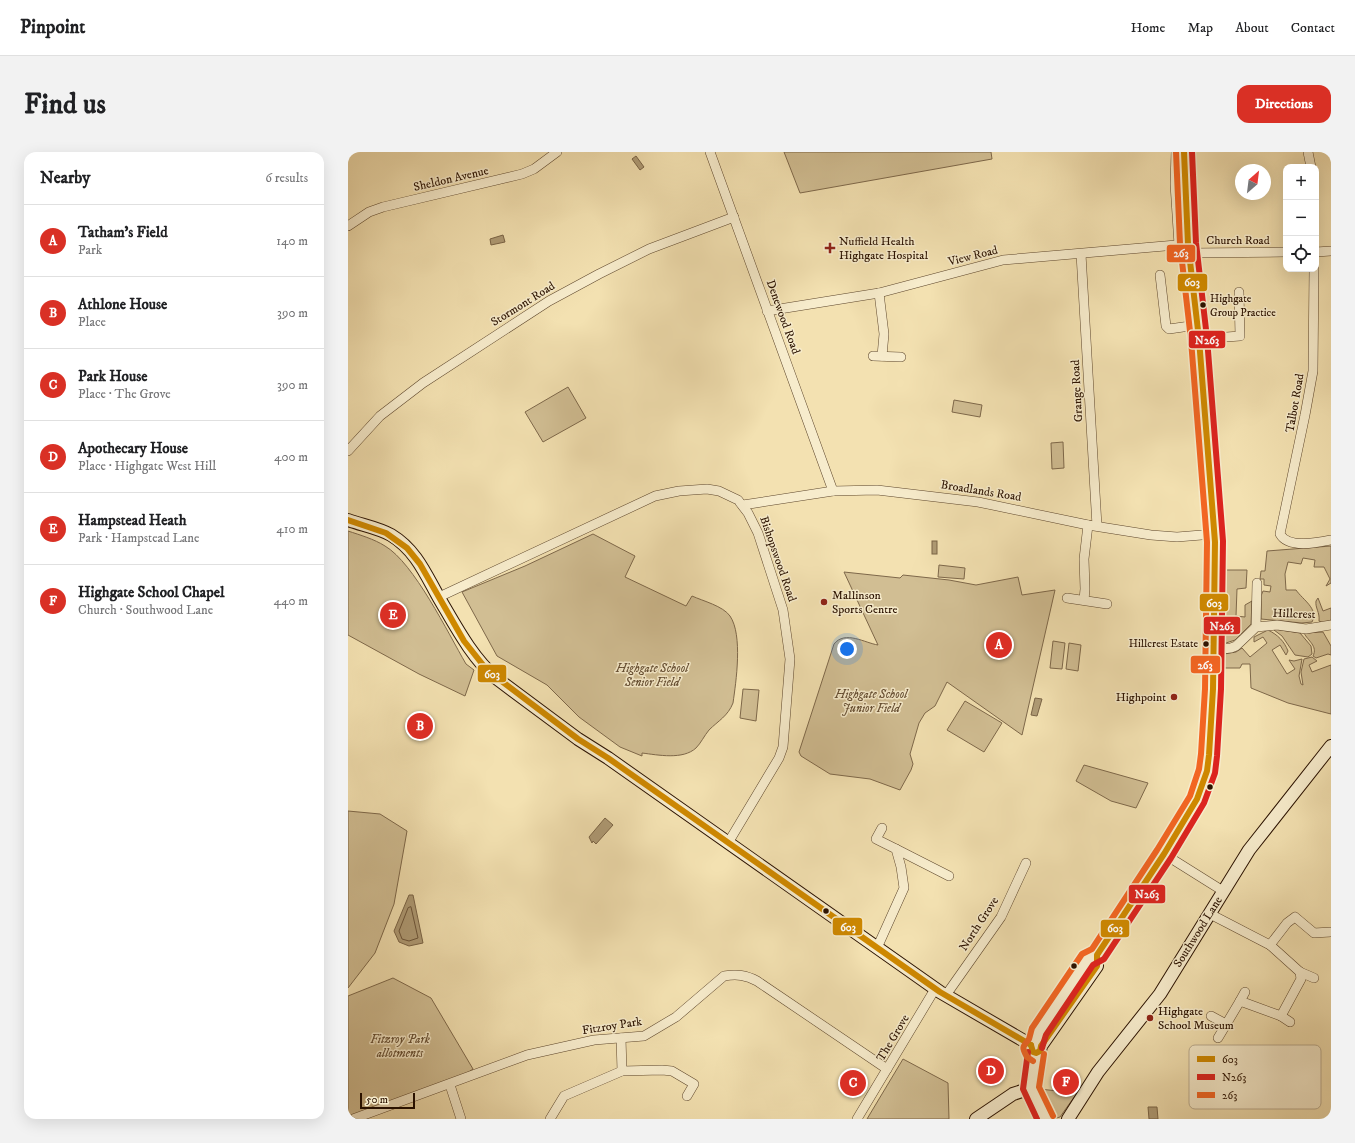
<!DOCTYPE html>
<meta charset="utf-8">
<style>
body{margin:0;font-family:"IM FELL DW Pica",serif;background:#f2f2f2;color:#202124}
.controls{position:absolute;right:12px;top:12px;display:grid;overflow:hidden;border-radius:8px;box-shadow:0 4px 16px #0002}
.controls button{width:36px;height:36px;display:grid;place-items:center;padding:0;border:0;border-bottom:1px solid #e0e0e0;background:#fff;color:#202124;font:20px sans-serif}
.compass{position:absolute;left:887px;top:12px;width:36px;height:36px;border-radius:50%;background:#fff;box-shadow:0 4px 16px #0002;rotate:28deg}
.scale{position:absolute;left:12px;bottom:10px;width:55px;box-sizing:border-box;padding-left:4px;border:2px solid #2b1200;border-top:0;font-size:11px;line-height:14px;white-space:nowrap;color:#2b1200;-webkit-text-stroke:3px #f7eccc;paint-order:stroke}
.you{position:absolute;left:499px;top:497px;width:14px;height:14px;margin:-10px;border:3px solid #fff;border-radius:50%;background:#1a73e8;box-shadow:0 0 0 6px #1a73e833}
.badge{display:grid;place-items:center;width:26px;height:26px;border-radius:50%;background:#d93025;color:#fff;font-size:13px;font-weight:700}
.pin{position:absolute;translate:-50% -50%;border:2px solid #fff;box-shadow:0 1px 4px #0006}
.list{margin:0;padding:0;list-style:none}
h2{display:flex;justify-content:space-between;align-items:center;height:52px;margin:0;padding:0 16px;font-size:17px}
h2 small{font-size:13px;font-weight:400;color:#757577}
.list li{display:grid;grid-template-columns:26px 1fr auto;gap:12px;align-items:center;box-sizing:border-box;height:72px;padding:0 16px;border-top:1px solid #e0e0e0}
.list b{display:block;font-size:15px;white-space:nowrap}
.list p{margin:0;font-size:13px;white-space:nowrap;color:#757577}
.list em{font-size:13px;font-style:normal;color:#757577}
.icon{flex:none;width:22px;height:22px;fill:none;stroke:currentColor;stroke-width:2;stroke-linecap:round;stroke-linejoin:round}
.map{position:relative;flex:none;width:983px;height:967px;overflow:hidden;border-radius:12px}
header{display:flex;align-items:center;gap:24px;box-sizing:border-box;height:56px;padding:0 20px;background:#fff;border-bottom:1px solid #e0e0e0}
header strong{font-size:19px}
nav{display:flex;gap:22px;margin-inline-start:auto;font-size:14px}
.intro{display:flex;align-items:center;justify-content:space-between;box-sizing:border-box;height:96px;padding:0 24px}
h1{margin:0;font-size:28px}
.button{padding:10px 18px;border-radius:12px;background:#d93025;color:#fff;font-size:14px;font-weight:700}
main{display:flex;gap:24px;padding:0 24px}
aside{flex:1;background:#fff;border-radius:12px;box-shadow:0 4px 16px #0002}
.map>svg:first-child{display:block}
.green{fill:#d1be93;stroke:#7e684a}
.water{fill:#af9b75;stroke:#7a6446}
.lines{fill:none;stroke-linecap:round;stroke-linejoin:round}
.shore{stroke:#6d563a;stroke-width:1}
.street-casing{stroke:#5d462c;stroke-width:10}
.secondary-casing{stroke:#2b1200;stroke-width:14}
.street{stroke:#f7eccc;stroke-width:9}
.secondary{stroke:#f7eccc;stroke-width:12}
.bus-1-casing{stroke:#f7eccc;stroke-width:9}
.bus-2-casing{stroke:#f7eccc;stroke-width:9}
.bus-3-casing{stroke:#f7eccc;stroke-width:9}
.bus-1{stroke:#ce8800;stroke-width:6}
.bus-2{stroke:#dc241f;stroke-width:6}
.bus-3{stroke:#f26522;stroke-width:6}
.poi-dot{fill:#8f2418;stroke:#f7eccc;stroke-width:1.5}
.bus-dot{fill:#2b1200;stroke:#f7eccc;stroke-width:1.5}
.labels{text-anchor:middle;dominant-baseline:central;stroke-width:3;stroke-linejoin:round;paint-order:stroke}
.bus-label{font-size:11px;fill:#2b1200;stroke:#f7eccc;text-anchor:start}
.street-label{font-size:12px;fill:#2b1200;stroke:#f7eccc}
.poi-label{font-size:12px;fill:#2b1200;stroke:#f7eccc;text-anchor:start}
.park-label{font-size:12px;font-style:italic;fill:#654e33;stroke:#f7eccc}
.key{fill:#f7eccc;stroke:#baab8f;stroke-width:1}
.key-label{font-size:11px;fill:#2b1200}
.line-badge{stroke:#f7eccc;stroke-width:1.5}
.badge-label{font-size:11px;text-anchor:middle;font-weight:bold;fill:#fff}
</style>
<header>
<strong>Pinpoint</strong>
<nav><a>Home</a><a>Map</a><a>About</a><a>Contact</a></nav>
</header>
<div class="intro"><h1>Find us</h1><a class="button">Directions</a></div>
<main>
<aside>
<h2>Nearby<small>6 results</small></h2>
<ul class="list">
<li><span class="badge">A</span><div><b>Tatham's Field</b><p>Park</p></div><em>140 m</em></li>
<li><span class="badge">B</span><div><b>Athlone House</b><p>Place</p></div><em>390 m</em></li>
<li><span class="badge">C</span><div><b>Park House</b><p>Place · The Grove</p></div><em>390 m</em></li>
<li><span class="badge">D</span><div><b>Apothecary House</b><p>Place · Highgate West Hill</p></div><em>400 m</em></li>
<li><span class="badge">E</span><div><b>Hampstead Heath</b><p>Park · Hampstead Lane</p></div><em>410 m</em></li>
<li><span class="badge">F</span><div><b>Highgate School Chapel</b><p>Church · Southwood Lane</p></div><em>440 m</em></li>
</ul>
</aside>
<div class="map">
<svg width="983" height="967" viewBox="0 0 983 967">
<rect width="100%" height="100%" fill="#f3e1b1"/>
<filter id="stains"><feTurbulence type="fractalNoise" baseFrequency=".005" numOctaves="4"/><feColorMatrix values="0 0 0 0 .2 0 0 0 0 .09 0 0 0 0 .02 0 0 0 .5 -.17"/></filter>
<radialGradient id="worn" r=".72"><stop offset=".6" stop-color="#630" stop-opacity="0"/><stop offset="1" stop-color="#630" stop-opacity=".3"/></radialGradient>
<g class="green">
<polygon points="436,0 643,0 644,7 452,41"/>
<polygon points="220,235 238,266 195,290 177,260"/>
<polygon points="606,248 634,253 632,265 604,260"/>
<polygon points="715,290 716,316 704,317 703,291"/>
<path d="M0,379C12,383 26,387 37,394C66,411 100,481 118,512L126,518L117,544L71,522L0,483Z"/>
<path d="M245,382L287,404L277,425L338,454L344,444C355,449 375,454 382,464C395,483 388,530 385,551C380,564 370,569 361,578C356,584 353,591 348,596C335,608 310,603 294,601V604L272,595L231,565L199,533L149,504L114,440L177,414Z"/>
<path d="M983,394V431L978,434L982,427L976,415H966L967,408L955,406L953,412L940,410L937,422L938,438H948C955,448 971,457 964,470L954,471L913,467V444L915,439L922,440L923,434L916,433V427H912L913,419H917L919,399Z"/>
<polygon points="591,413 617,416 616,427 590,425"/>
<polygon points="876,418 899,418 898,436 889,437 888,464 897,465 897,453 904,449 903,472 887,488 878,491 876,490"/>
<path d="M496,420L552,426L555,423L601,428L628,433L670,425L674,443L707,438L674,583L599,530L587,554L577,561L571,571L562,602L565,612L563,618L552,638L522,627L482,622L453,604L451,600L486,492C497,478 517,491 530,493Z"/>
<path d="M970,446L975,459L983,456V468L975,471L971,469C972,460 967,456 968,449Z"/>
<polygon points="926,477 952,481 963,494 964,502 960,505 947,503 934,484 926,478"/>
<path d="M920,478C930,483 936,489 940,499L938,503L932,493L924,498L939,522L947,517L941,508L946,509L954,507L951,524L953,532L955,533L953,520L956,507L964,505L969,509L961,513L964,520L983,513V562L940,551L903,536L902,512H894L892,516H876V502L888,500L894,496L902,505L919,491L915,485L906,490V485Z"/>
<path d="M975,480L983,494V503L980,502L968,506L965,504C970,494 960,489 956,481Z"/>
<polygon points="705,489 717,491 714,517 702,516"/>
<polygon points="721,491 733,493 730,519 718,517"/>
<polygon points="395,537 411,538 408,569 392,566"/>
<polygon points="617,549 654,571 636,600 599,578"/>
<polygon points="736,613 800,631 788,656 763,649 728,629"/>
<polygon points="0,659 32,662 59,679 46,752 27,801 0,836"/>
<polygon points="45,826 83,846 125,917 102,933 5,967 0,967 0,844"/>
<polygon points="555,907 600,931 601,967 519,967"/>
<polygon points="691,937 729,941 712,965 705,967 701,963"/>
</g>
<g class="water">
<polygon points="288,4 296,15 292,18 284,7"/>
<polygon points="155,83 157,90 143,93 142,87"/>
<rect x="584" y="389" width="5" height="13"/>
<polygon points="687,546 694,547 689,564 683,563"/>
<polygon points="257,666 265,673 248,692 245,689 244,691 241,685"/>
<polygon points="61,743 65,743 75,791 61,794 51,790 46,779"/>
<polygon points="800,955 809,955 810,967 801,967"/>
</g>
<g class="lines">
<polygon class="shore" points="63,755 70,786 61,789 54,787 51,779 60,756"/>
<defs>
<g id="street">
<polyline points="362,0 485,339"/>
<polyline points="828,0 827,32 831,93"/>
<polyline points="960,0 963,15"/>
<polyline points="0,74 21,60 35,55 174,22 186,17 209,0"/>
<polyline points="968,100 983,99"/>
<polyline points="842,101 938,100"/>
<polyline points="733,102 749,374"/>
<path d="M966,117L965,219L957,263L932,382C940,397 969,391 983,388"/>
<polyline points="812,123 818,174 821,177 849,173"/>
<polyline points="531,141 536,182 534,204"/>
<polyline points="419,159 531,141 655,108 840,92"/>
<polyline points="851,187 892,184 891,140"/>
<polyline points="525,204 553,205"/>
<polyline points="0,299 32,264 75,231 201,149 251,122 301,97 386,65"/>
<polyline points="395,353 485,339 529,338 630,350 740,373 803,383 829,385 866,382"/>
<polyline points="91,445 307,344 331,339 359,337 371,339 390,348 400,361 410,381 435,458 442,507 435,595 431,606 380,691"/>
<polyline points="719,446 759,452"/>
<polyline points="736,448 737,437 736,407 740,373"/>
<polyline points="908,475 909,431"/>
<polyline points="866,498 883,496 888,494 908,475 929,473 958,477 983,473"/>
<polyline points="548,697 601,724"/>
<polyline points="816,702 875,739"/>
<polyline points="862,762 922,793 952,820 953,827 933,864 892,849 870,886"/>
<polyline points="922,793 939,771 947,765 966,781 983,780"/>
<polyline points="529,796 556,736 553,715 548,697 528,687 534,676"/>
<polyline points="952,820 966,826"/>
<polyline points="598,843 653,765 678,711"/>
<polyline points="892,849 897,840"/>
<polyline points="863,864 878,872"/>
<polyline points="933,864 942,870"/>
<polyline points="273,886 274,919"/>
<polyline points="102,933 113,967"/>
<path d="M5,967L179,903L246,888L296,884L328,865L376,824C389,822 398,823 409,829L539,917"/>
<polyline points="202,967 216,944 274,919 314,918 324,919 346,932 339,944"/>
<polyline points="509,967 587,837"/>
</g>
<g id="secondary">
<path d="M0,368C14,373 31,376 43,383C68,398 78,423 91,446C107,473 124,506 148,526L230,587L260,606L592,840L683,893"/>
<polyline points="688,891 691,880 740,807 749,803"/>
<polyline points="688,901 692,899 693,894 749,814 749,803 816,702 849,647 859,619 861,603 865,537 867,390 851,187 840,92 836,0"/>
<polyline points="688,901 683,936 698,967"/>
<polyline points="628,967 665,942 683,936"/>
<polyline points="720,967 750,920 812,842 901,698 983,594"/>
</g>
</defs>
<use href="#street" class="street-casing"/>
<use href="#secondary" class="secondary-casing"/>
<use href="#street" class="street"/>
<use href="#secondary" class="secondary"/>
<defs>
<g id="bus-1">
<polyline points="0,368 38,381 59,396 72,412 116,489 139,518 230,587 260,606 592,840 683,893"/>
<polyline points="683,893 685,900 688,901 692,899 693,894 749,814 749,803 816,702 849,647 859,619 861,603 865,537 867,390 851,187 840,92 836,0"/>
</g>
<g id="bus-2">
<polyline points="694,896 698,883 745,813 756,807 823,706 856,651 867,621 869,604 873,537 875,389 859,186 848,91 844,0"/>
<polyline points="680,900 675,937 689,967"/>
</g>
<g id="bus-3">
<polyline points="696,902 691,935 705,964"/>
<path d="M685,909L679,905C673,894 675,895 681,887C682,884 683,879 684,876L734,802L744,797L809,698L842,644L851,617L853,602L857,537L859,390L843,188L832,92L828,0"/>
</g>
</defs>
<use href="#bus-1" class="bus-1-casing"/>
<use href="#bus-2" class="bus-2-casing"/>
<use href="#bus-3" class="bus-3-casing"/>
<use href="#bus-1" class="bus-1"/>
<use href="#bus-2" class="bus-2"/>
<use href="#bus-3" class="bus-3"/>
</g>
<g class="poi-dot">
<path d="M480 90h4v4h4v4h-4v4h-4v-4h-4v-4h4z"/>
<circle cx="476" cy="450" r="4"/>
<circle cx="826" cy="545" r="4"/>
<circle cx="802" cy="866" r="4"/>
</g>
<g class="bus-dot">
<circle cx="855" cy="153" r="3.5"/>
<circle cx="858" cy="492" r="3.5"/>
<circle cx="862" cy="635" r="3.5"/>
<circle cx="478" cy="759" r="3.5"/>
<circle cx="726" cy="814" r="3.5"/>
</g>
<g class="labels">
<g class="bus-label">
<text x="862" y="147">Highgate<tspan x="862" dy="14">Group Practice</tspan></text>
<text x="850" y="492" text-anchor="end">Hillcrest Estate</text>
</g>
<g class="street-label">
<text transform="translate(103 27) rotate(-13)">Sheldon Avenue</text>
<text x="890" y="88">Church Road</text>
<text transform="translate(625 104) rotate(-14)">View Road</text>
<text transform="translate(175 152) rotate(-32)">Stormont Road</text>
<text transform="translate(435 165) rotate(70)">Denewood Road</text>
<text transform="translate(729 239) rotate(-93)">Grange Road</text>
<text transform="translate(947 251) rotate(-80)">Talbot Road</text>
<text transform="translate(633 339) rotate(9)">Broadlands Road</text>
<text transform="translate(430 407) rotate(71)">Bishopswood Road</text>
<text transform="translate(946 462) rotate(2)">Hillcrest</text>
<text transform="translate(631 772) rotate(-57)">North Grove</text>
<text transform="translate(850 780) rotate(-58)">Southwood Lane</text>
<text transform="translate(264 874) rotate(-9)">Fitzroy Park</text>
<text transform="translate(545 886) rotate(-59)">The Grove</text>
</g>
<g class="poi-label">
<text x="491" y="89">Nuffield Health<tspan x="491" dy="14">Highgate Hospital</tspan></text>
<text x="484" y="443">Mallinson<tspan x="484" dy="14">Sports Centre</tspan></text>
<text x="818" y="545" text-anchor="end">Highpoint</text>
<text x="810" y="859">Highgate<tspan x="810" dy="14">School Museum</tspan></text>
</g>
<g class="park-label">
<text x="304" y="516">Highgate School<tspan x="304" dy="14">Senior Field</tspan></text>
<text x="523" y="542">Highgate School<tspan x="523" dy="14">Junior Field</tspan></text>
<text x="52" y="887">Fitzroy Park<tspan x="52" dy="14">allotments</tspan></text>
</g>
</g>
<rect x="841" y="893" width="132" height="64" rx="6" class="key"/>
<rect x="849" y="904" width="18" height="6" fill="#ce8800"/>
<rect x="849" y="922" width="18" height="6" fill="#dc241f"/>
<rect x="849" y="940" width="18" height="6" fill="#f26522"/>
<g class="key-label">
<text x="874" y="911">603</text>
<text x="874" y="929">N263</text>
<text x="874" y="947">263</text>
</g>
<g class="line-badge">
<rect x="818" y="92" width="30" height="19" rx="4" fill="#f26522"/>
<rect x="829" y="121" width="31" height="19" rx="4" fill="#ce8800"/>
<rect x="840" y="178" width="38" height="19" rx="4" fill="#dc241f"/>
<rect x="851" y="441" width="30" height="19" rx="4" fill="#ce8800"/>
<rect x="855" y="464" width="38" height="19" rx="4" fill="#dc241f"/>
<rect x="842" y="503" width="31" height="19" rx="4" fill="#f26522"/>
<rect x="129" y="512" width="30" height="19" rx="4" fill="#ce8800"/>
<rect x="780" y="732" width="38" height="20" rx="4" fill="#dc241f"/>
<rect x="484" y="765" width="31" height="19" rx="4" fill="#ce8800"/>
<rect x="752" y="767" width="30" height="19" rx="4" fill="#ce8800"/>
</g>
<g class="badge-label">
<text x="833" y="105">263</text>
<text x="844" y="134">603</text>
<text x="859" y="192">N263</text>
<text x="866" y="455">603</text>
<text x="874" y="478">N263</text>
<text x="857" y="517">263</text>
<text x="144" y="526">603</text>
<text x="799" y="746">N263</text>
<text x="500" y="779">603</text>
<text x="767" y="780">603</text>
</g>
<rect width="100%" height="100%" filter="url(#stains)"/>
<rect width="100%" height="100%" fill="url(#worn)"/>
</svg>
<div class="controls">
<button>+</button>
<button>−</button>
<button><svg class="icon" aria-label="locate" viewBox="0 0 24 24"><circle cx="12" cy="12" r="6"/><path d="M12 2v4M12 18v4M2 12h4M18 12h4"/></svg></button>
</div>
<svg class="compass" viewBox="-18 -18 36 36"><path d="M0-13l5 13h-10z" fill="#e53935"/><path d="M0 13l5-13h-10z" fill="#757577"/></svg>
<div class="scale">50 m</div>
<div class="you"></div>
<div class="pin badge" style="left:651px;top:493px">A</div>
<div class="pin badge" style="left:72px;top:574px">B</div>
<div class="pin badge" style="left:505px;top:931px">C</div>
<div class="pin badge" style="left:643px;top:919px">D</div>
<div class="pin badge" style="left:45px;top:463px">E</div>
<div class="pin badge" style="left:718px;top:930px">F</div>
</div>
</main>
